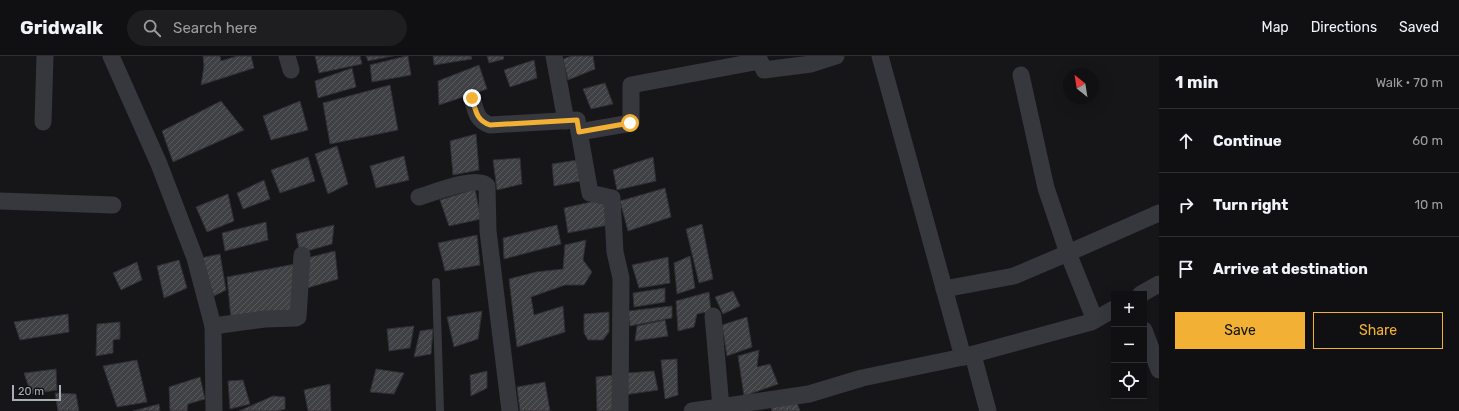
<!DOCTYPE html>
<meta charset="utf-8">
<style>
body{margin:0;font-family:Rubik,sans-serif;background:#1e1e20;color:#f1f3f6}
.controls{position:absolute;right:12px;bottom:12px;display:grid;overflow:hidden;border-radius:0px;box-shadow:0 4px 16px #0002}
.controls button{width:36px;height:36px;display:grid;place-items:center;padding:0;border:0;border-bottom:1px solid #303032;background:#101012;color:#f1f3f6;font:20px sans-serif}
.compass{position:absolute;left:1063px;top:12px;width:36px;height:36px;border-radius:50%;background:#101012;box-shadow:0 4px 16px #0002;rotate:330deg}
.scale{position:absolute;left:12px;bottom:10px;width:49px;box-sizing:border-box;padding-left:4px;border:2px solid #a8adb8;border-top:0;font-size:11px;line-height:14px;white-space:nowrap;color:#a8adb8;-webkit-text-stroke:3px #111113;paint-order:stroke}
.stop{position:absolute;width:12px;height:12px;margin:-9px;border:3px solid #f2b134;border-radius:50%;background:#fff}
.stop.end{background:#f2b134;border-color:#fff;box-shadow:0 1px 4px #0008}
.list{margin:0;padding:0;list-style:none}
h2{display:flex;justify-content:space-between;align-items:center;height:52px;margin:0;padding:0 16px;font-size:17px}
h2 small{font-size:13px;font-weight:400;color:#9c9d9f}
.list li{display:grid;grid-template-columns:26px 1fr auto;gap:12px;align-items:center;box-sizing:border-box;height:64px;padding:0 16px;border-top:1px solid #303032}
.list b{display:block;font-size:15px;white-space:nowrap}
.list em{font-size:13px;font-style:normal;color:#9c9d9f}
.actions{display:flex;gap:8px;padding:12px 16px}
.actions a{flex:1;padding:9px 0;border:1px solid #f2b134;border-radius:0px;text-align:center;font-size:14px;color:#f2b134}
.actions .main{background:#f2b134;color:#111}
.icon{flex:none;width:22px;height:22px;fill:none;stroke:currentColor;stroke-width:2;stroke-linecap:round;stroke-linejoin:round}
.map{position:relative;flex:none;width:1159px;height:355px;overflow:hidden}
header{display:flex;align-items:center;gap:24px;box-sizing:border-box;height:56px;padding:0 20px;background:#101012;border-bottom:1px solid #303032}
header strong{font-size:19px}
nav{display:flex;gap:22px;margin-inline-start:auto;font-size:14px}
.search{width:280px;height:36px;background:#1e1e20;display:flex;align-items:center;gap:10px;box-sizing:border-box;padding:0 14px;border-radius:22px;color:#9c9d9f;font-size:15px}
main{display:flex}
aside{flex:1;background:#101012}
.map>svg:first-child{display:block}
.building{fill:url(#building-hatch);stroke:#303034}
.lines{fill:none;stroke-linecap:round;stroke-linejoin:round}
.lane{stroke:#37383d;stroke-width:8}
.street{stroke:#37383d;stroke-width:17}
.route{stroke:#f2b134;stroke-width:5}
</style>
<header>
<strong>Gridwalk</strong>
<div class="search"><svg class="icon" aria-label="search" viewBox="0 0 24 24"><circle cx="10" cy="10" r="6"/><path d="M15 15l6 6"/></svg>Search here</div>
<nav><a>Map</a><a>Directions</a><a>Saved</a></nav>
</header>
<main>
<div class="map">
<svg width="1159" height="355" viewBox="0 0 1159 355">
<defs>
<pattern id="building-hatch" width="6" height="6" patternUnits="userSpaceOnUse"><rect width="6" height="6" fill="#404145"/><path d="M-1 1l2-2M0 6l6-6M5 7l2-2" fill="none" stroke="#595a5e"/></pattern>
</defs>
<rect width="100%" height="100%" fill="#161618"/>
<g class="building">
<polygon points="203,0 220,0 221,5 237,0 251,0 254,12 201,29 204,10"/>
<polygon points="315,0 360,0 362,8 319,17"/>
<polygon points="366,0 393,0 368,5"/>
<polygon points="406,0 408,0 411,19 372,26 370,9"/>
<polygon points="433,0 471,0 472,3 434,9"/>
<polygon points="487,0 503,0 504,3 489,7"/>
<polygon points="572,0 593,0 595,13 568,24 563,3"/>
<polygon points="534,4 537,22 510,31 504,14"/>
<polygon points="479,9 487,33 439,49 438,25"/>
<polygon points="352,12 356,31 318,42 315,25"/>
<polygon points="605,27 613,48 591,53 583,33"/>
<polygon points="390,29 398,74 330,88 323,47"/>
<polygon points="221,45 244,74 173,106 162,75"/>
<polygon points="300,45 308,74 271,84 263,60"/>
<polygon points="476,78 479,114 453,119 450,85"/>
<polygon points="337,90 348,128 328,138 315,98"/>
<polygon points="404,100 409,124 376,132 370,110"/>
<polygon points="308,101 315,125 280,137 271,114"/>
<polygon points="653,101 656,125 617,134 613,114"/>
<polygon points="520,102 522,128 497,134 493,104"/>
<polygon points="584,103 586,124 554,130 552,108"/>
<polygon points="264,124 270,143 243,153 237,137"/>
<polygon points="665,132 671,161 628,175 620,145"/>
<polygon points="475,133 481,163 449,170 440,144"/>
<polygon points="228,138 234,165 207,176 196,151"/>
<polygon points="609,142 608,169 568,177 564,152"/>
<polygon points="266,166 268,184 225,195 222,177"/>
<polygon points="702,168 713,223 699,227 686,173"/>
<polygon points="334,169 332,188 300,197 296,178"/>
<polygon points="557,169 561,188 504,203 503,182"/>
<polygon points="477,179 480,209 445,215 438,187"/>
<polygon points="586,184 583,204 592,216 584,229 565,229 531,241 534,259 563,250 565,276 517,291 509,223 536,216 563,213 565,189"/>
<polygon points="335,195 338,223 307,232 303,203"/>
<polygon points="220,198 226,234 214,240 201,202"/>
<polygon points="690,200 695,232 677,238 674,207"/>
<polygon points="668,201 670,227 639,232 632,209"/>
<polygon points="179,204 187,232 164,242 157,210"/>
<polygon points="137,206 142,224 121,234 113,217"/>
<polygon points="300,207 296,256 231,263 227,221"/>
<polygon points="665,232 665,246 634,251 633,237"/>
<polygon points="733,235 740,250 723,258 715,241"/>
<polygon points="709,236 711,255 697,258 694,271 678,275 676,245"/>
<polygon points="672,250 672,262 630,270 628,255"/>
<polygon points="482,255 478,283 454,291 447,261"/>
<polygon points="609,256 609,276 603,284 588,284 584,277 584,258"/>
<polygon points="68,258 69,276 20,284 14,266"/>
<polygon points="747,261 752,291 727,300 722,269"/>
<polygon points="665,264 668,280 635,285 637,270"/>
<polygon points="120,266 120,283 113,284 113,297 96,300 97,268"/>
<polygon points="414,270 410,292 389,295 387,273"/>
<polygon points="433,273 431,298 414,301 420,275"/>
<polygon points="759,294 757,311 770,308 778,328 744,340 738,300"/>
<polygon points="677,303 678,339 665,343 661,304"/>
<polygon points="137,304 147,346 117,351 103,310"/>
<polygon points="56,313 57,334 31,338 24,317"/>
<polygon points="376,313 404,317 394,338 370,336"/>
<polygon points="487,315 487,332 471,340 470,319"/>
<polygon points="654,315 658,334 624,339 627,317"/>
<polygon points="616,319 616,355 597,355 596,321"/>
<polygon points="200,321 205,343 188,348 187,355 170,355 169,331"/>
<polygon points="243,324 250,348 230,353 228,325"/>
<polygon points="545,326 550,355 520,355 517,331"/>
<polygon points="330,328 331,355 308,355 304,334"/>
<polygon points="55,337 76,338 79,355 58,355"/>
<polygon points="273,340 285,341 285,353 277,355 239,355"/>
<polygon points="796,344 800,355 772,355 771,350"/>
<polygon points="159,348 160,355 133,355"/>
</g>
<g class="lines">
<polyline class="lane" points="436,226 440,355"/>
<g class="street">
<polyline points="111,0 159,108 195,202 213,270 214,355"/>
<polyline points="287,0 291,14"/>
<polyline points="554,0 566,65"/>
<polyline points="880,0 963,301"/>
<polyline points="1021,19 1046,132 1068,197 1095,264"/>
<path d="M472,42C476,55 476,64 490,69L577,64L590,137L612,142L615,196L621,222L620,355"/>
<polyline points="43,66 45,0"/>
<polyline points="579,76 631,67 631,29 760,5 764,14 811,8 836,0"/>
<path d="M419,141C433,137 477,119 487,130L488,175L510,355"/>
<polyline points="0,145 113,149"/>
<polyline points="944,233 1014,220 1068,197 1159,157"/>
<polyline points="1141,238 1159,228"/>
<polyline points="713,260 721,351"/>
<polyline points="213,270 265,263 296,262 298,261 302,199"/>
<polyline points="1144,274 1159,314"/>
<polyline points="973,299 988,355"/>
<polyline points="692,355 809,338 862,322 963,301 1091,266 1114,253"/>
</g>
</g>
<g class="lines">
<path class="route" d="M472,42C476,55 476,64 490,69L577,64L579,76L630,67"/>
</g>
</svg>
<div class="controls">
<button>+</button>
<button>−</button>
<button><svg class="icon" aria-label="locate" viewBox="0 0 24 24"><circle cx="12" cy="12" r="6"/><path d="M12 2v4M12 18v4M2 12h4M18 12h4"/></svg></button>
</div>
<svg class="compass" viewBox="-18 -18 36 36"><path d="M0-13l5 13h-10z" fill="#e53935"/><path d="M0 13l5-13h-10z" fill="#9c9d9f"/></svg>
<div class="scale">20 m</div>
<div class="stop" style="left:630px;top:67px"></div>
<div class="stop end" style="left:472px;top:42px"></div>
</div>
<aside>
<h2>1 min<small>Walk · 70 m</small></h2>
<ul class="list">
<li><svg class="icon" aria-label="ahead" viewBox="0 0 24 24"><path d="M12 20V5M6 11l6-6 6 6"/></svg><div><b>Continue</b></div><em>60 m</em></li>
<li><svg class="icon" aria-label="right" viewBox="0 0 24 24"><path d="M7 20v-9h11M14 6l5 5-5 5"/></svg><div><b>Turn right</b></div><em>10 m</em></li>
<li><svg class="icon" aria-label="arrive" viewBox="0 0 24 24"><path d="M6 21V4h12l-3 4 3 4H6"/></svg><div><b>Arrive at destination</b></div></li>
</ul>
<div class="actions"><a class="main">Save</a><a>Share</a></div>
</aside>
</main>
